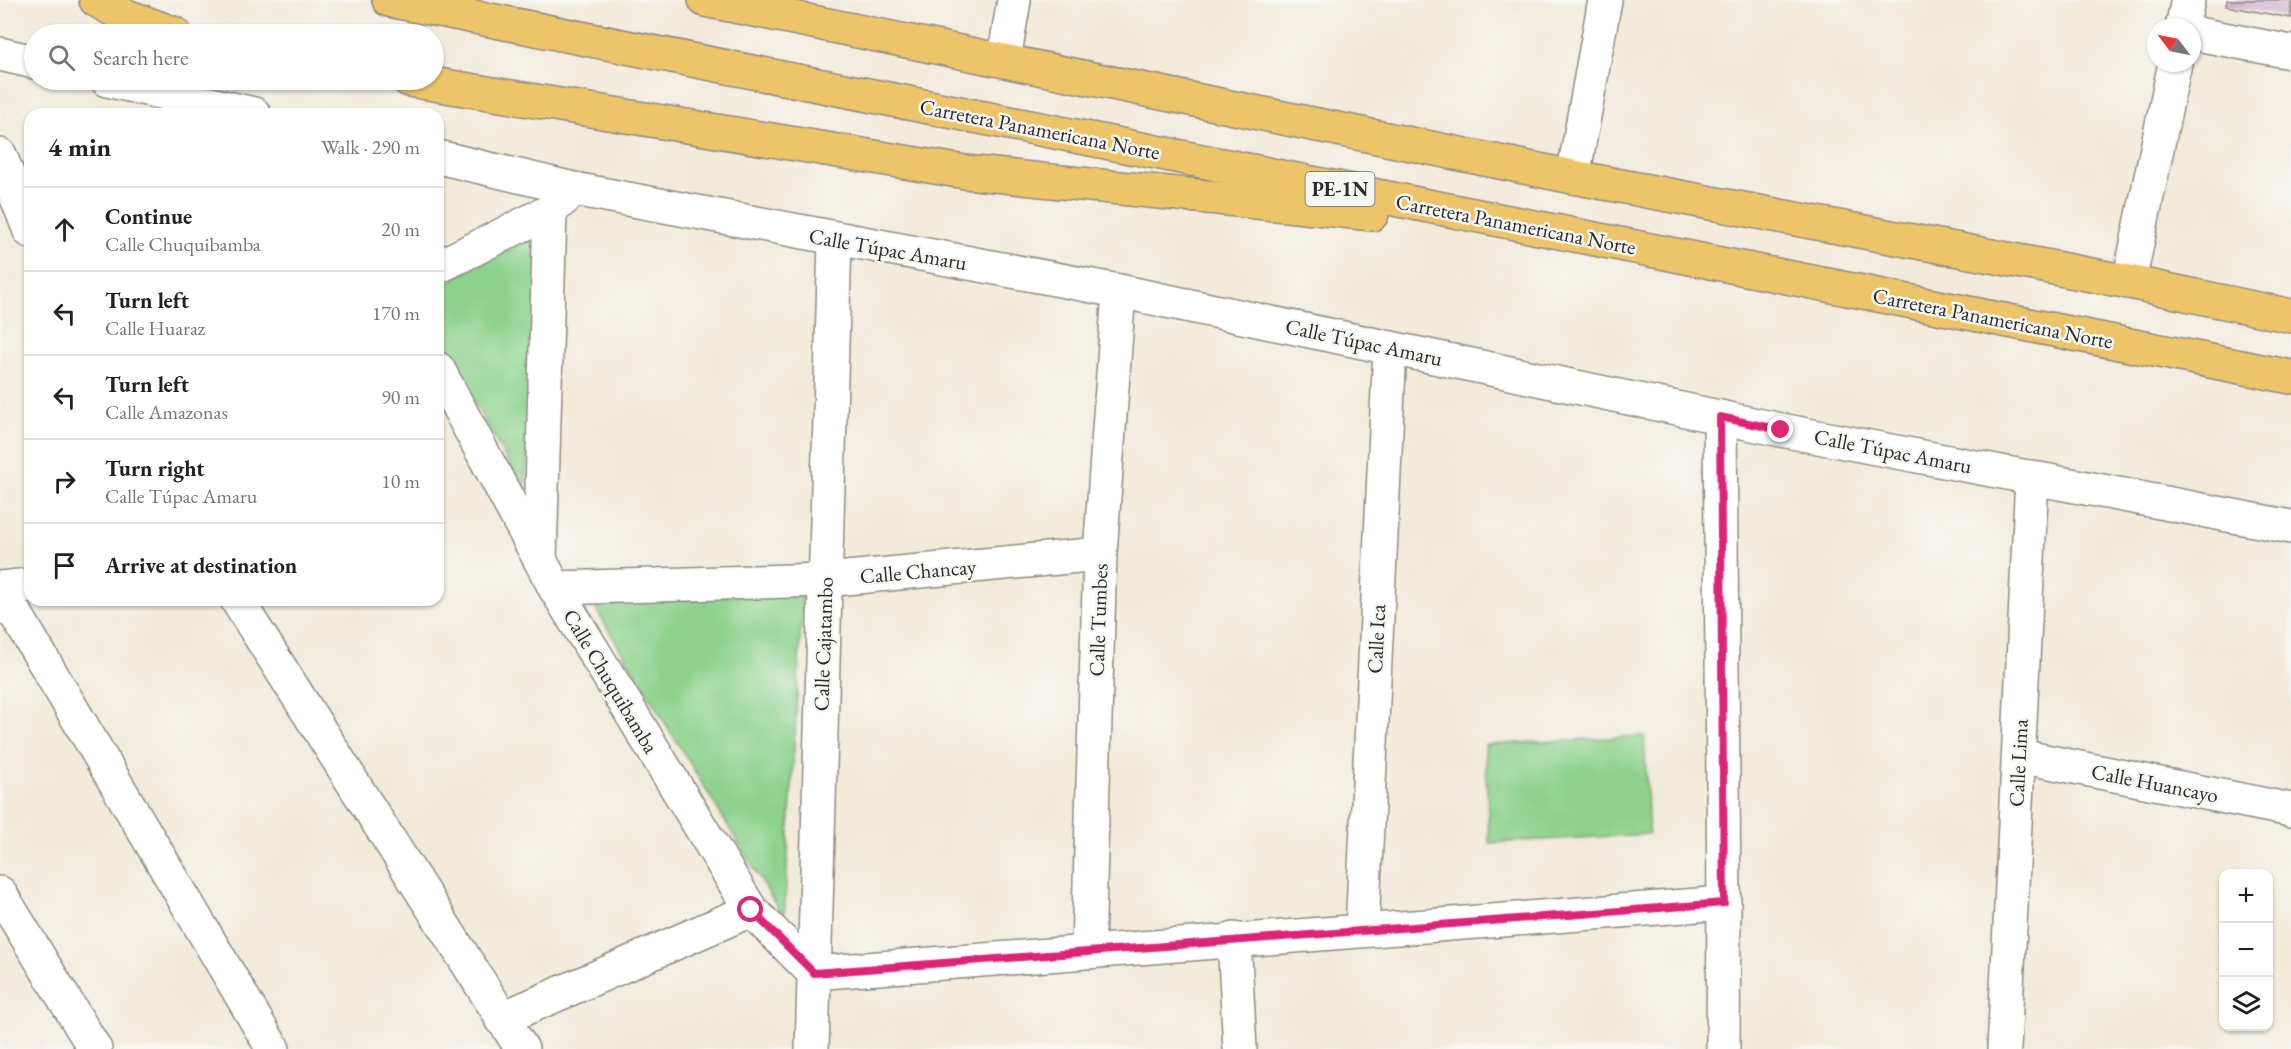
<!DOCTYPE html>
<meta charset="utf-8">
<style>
body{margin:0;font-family:"EB Garamond",serif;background:#f6f6f6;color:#202124}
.controls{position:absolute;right:18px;bottom:18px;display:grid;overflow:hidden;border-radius:12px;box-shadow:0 2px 4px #0004}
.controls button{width:54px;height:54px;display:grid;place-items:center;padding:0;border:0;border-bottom:2px solid #e0e0e0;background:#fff;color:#202124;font:30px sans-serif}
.compass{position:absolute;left:2147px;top:18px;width:54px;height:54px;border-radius:50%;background:#fff;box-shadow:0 2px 4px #0004;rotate:302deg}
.stop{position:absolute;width:18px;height:18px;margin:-14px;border:4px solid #db2777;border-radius:50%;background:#fff}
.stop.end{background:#db2777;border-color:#fff;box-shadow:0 2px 6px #0008}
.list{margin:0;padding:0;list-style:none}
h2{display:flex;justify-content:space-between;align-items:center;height:78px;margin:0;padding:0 24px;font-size:26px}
h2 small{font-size:20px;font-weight:400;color:#757577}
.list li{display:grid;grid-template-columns:39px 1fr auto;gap:18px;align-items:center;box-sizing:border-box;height:84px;padding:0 24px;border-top:2px solid #e0e0e0}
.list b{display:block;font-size:22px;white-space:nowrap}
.list p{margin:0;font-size:20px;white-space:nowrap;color:#757577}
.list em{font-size:20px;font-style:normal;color:#757577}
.icon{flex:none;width:33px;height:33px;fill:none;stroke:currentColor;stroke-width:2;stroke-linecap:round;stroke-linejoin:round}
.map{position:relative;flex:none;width:2291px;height:1049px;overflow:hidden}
.search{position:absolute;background:#fff;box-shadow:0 2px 4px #0004;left:24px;top:24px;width:420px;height:66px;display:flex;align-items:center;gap:15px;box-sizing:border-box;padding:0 21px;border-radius:33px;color:#757577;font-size:22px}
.panel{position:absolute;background:#fff;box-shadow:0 2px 4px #0004;left:24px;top:108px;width:420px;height:498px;border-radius:18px}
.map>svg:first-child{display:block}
.green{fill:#8cd28c;stroke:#5c7e5c;stroke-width:1.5}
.building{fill:#cca8ce}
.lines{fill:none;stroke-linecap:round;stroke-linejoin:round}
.minor-casing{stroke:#8f8a82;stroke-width:36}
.highway-casing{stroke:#8f8a82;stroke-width:36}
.minor{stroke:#fff;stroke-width:33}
.highway{stroke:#eec469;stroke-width:33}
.route{stroke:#db2777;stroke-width:8}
.labels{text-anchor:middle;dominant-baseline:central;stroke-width:5;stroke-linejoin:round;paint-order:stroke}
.shield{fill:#f6f6f2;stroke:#686867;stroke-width:1.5}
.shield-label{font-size:20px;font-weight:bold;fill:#2b2b2b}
.street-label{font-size:21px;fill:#2b2b2b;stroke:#f6f6f2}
</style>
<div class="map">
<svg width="2291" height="1049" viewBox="0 0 2291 1049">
<rect width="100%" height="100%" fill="#f6f6f2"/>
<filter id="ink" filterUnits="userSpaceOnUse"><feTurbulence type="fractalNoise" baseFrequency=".0167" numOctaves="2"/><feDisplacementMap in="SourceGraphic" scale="12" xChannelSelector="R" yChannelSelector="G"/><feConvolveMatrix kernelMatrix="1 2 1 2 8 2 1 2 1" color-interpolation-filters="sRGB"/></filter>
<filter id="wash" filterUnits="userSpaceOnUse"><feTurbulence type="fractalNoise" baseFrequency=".008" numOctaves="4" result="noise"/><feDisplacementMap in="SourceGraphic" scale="24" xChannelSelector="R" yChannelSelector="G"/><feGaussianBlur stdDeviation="1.35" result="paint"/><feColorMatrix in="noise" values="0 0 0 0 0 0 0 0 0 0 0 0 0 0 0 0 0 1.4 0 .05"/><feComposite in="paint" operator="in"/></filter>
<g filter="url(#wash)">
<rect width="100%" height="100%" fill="#f3ead9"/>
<g class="green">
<polygon points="527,238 541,247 525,492 438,339 438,287"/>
<polygon points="803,593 784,918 591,601"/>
<polygon points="1644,736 1649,834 1489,843 1485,745"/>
</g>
<g id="blocks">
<polygon class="building" points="2227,0 2291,0 2291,18 2226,6"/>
</g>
</g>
<g filter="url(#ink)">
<use href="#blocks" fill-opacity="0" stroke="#8f8a82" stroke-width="1.5"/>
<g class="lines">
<defs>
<g id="minor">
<polyline points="2182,27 2188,0"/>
<polyline points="2192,33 2291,52"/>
<polyline points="0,54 34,62"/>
<polyline points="1004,60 1014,0"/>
<polyline points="107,80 254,114"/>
<polyline points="0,155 30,231"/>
<polyline points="438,157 574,189 1119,291 1781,430 2291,527"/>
<polyline points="1573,177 1605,0"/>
<polyline points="438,267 550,211 565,198"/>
<polyline points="2129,282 2175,63"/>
<polyline points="438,369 555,588 751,910 814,973 1724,903"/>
<polyline points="1720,417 1724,903 1723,1049"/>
<polyline points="540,559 550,211"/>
<polyline points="0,588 30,585"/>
<polyline points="555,588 825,580 1100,554"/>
<polyline points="237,600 522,1049"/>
<polyline points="0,601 17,616 273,1049"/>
<polyline points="2019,756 2291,810"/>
<polyline points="0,893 95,1049"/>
<polyline points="1362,930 1390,348"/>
<polyline points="1234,939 1240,1049"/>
<polyline points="1088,950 1100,554 1119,291"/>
<polyline points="501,1019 751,910"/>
<polyline points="812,1049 835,239"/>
<polyline points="2004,1049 2032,477"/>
</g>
<g id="highway">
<polyline points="96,0 121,14 175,34"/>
<polyline points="389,0 2291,377"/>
<polyline points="705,0 1573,177 2129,282 2291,316"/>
<polyline points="409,80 965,172 1372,214"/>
</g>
</defs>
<use href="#minor" class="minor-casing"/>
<use href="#highway" class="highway-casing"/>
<use href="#minor" class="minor"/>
<use href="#highway" class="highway"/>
</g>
</g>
<g class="lines" filter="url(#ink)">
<polyline class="route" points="751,910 814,973 1724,903 1720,417 1781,430"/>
</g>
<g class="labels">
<rect class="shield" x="1305.5" y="172" width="69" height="34" rx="4.5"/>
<g class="shield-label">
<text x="1340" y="189">PE-1N</text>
</g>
<g class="street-label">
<text transform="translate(1040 129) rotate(11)">Carretera Panamericana Norte</text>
<text transform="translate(1516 224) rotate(11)">Carretera Panamericana Norte</text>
<text transform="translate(888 249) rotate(10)">Calle Túpac Amaru</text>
<text transform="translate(1993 318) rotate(11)">Carretera Panamericana Norte</text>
<text transform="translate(1364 342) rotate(12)">Calle Túpac Amaru</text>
<text transform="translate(1893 451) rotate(11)">Calle Túpac Amaru</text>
<text transform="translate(918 571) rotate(-5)">Calle Chancay</text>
<text transform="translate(1098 620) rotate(-88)">Calle Tumbes</text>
<text transform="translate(1376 639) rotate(-87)">Calle Ica</text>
<text transform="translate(823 644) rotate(-88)">Calle Cajatambo</text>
<text transform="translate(611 681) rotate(59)">Calle Chuquibamba</text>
<text transform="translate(2018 763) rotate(-87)">Calle Lima</text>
<text transform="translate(2155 783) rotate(11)">Calle Huancayo</text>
</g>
</g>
</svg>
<div class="controls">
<button>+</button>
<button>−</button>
<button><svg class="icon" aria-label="layers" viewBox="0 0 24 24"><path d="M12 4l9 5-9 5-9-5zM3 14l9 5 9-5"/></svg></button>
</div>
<svg class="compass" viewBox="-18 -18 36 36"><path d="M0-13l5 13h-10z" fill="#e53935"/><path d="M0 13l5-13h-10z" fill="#757577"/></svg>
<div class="stop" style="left:751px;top:910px"></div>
<div class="stop end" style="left:1781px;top:430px"></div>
<div class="search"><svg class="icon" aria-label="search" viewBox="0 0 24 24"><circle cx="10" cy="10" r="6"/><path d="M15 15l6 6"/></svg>Search here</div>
<section class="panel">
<h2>4 min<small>Walk · 290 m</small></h2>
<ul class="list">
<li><svg class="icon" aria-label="ahead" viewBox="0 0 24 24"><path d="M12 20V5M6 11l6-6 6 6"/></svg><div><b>Continue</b><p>Calle Chuquibamba</p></div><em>20 m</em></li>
<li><svg class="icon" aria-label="left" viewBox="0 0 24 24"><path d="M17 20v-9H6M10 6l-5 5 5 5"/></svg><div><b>Turn left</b><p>Calle Huaraz</p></div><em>170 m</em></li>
<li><svg class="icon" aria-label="left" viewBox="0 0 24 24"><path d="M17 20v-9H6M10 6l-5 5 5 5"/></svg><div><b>Turn left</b><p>Calle Amazonas</p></div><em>90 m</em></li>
<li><svg class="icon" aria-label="right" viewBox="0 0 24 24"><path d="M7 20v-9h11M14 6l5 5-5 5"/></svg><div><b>Turn right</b><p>Calle Túpac Amaru</p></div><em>10 m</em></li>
<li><svg class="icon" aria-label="arrive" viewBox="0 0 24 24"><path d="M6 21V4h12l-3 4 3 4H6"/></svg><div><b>Arrive at destination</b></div></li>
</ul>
</section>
</div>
